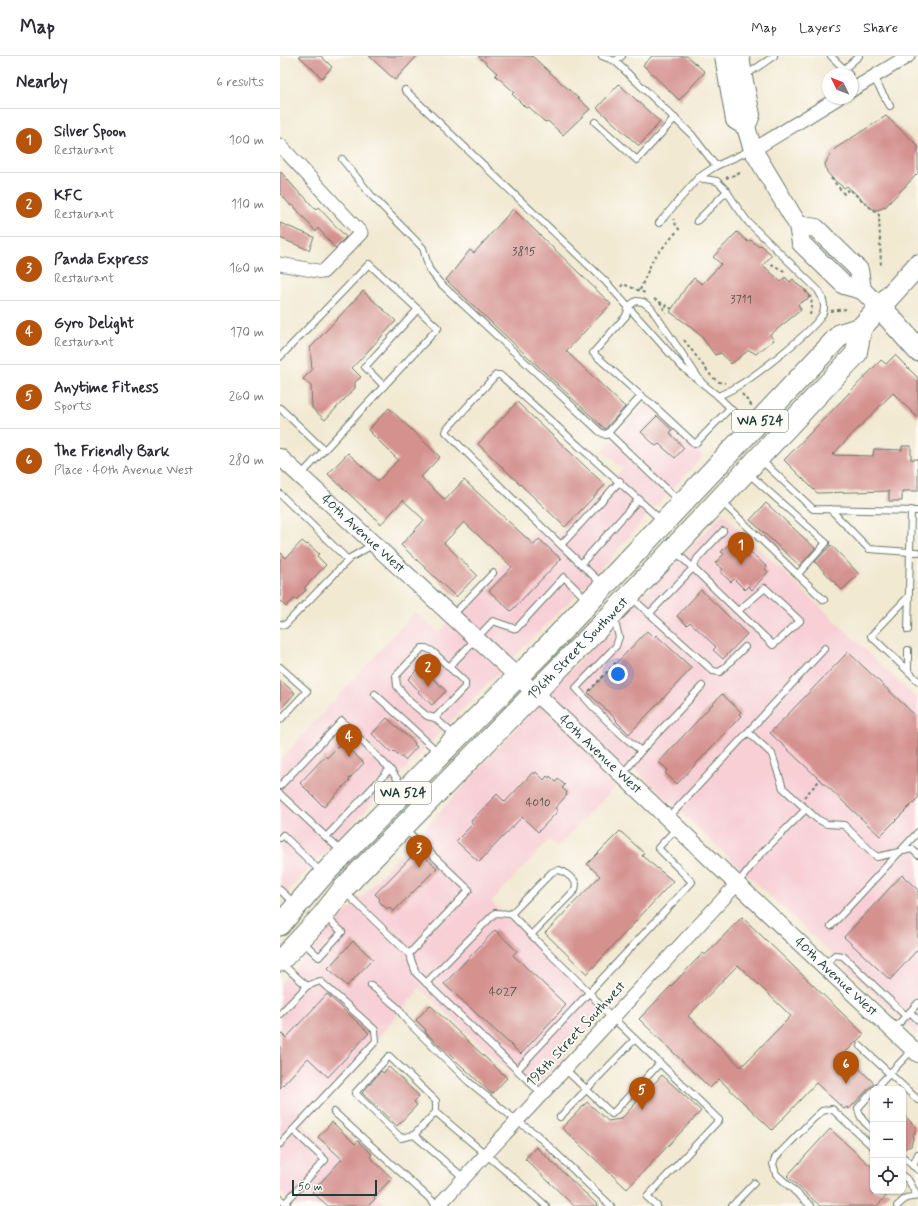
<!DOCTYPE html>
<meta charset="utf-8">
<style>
body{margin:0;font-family:Mynerve,sans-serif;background:#f2f2f3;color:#2b2b33}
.controls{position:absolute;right:12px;bottom:12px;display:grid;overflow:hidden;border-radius:8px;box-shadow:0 1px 3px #0004}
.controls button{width:36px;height:36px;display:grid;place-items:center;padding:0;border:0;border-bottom:1px solid #e1e1e2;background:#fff;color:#2b2b33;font:20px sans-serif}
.compass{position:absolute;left:542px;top:12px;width:36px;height:36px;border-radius:50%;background:#fff;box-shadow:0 1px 3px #0004;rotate:313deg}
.scale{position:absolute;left:12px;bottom:10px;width:85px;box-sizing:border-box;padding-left:4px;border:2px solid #1f3d34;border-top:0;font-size:11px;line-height:14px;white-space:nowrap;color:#1f3d34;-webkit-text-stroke:3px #fdfcf7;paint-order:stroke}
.you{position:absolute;left:338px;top:618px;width:14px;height:14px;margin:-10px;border:3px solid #fff;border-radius:50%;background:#1a73e8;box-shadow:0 0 0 6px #1a73e833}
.badge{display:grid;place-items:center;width:26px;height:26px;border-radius:50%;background:#b45309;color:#fff;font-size:13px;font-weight:700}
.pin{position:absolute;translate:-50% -33px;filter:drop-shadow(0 1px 2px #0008)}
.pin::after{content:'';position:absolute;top:21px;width:14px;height:12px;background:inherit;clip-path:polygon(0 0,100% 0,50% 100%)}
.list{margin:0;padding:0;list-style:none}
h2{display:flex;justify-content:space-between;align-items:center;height:52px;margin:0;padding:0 16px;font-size:17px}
h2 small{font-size:13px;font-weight:400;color:#7c7c81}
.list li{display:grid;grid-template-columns:26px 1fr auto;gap:12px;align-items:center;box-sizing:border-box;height:64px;padding:0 16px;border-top:1px solid #e1e1e2}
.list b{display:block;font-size:15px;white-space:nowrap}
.list p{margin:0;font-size:13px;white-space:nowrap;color:#7c7c81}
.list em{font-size:13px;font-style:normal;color:#7c7c81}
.icon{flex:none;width:22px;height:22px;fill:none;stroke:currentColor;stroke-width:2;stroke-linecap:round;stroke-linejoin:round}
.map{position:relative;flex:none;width:638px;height:1150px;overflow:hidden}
header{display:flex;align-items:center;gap:24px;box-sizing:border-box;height:56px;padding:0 20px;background:#fff;border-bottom:1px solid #e1e1e2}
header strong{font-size:19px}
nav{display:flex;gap:22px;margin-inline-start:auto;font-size:14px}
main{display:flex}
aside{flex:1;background:#fff}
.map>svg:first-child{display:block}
.built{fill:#f7cfd5}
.building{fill:#d4918e;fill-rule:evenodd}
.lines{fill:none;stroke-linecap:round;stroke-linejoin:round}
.service-casing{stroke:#69796b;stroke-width:8}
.minor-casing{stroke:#69796b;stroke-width:15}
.tertiary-casing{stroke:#69796b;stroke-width:18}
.secondary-casing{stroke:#69796b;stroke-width:20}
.primary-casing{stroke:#69796b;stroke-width:23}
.motorway-casing{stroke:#69796b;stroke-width:24}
.path{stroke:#69796b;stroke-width:2;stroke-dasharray:3 3;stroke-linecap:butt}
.service{stroke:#fff;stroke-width:6}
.minor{stroke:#fff;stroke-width:13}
.tertiary{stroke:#fff;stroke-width:16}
.secondary{stroke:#fff;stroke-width:18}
.primary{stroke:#fff;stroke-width:21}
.motorway{stroke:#fff;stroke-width:22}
.labels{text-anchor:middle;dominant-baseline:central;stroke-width:3.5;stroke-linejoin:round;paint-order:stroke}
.number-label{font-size:12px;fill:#4c524a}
.shield{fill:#fdfcf7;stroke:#62766e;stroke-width:1}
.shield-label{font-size:13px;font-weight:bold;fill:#1f3d34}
.street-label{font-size:14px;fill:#1f3d34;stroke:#fdfcf7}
</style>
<header>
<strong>Map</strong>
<nav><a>Map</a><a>Layers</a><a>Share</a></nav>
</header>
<main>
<aside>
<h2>Nearby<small>6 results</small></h2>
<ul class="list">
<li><span class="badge">1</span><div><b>Silver Spoon</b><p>Restaurant</p></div><em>100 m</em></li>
<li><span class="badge">2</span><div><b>KFC</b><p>Restaurant</p></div><em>110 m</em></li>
<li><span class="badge">3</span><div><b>Panda Express</b><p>Restaurant</p></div><em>160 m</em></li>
<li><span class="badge">4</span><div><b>Gyro Delight</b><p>Restaurant</p></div><em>170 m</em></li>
<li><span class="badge">5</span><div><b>Anytime Fitness</b><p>Sports</p></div><em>260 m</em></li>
<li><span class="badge">6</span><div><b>The Friendly Bark</b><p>Place · 40th Avenue West</p></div><em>280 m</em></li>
</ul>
</aside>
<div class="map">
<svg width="638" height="1150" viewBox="0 0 638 1150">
<rect width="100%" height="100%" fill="#fdfcf7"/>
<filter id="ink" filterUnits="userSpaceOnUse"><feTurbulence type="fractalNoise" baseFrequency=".025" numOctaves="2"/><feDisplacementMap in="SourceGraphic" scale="8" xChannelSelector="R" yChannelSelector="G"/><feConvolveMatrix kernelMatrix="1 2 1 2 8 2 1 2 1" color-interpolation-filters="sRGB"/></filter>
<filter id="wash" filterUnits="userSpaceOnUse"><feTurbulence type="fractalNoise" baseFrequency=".012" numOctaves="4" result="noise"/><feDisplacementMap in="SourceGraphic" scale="16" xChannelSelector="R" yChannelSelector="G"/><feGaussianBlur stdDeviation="0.9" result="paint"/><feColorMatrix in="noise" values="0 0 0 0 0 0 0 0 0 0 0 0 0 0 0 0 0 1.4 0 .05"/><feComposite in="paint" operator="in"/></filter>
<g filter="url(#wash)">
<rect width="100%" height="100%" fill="#f2e9d2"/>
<g class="built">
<polygon points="367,347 423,400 379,447 309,526 204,631 0,843 0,704 135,556 159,577 257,473 272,487 343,413 323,394"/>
<polygon points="443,458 638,644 638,979 354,712 277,791 269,784 211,846 328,953 251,1036 140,932 24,1070 107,1150 16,1150 0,1135 0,927 25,900 26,897 57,864 60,863 90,832 275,630"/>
</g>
<g id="blocks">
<g class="building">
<polygon points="19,0 41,0 52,11 42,22"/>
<polygon points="89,0 137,0 115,24"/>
<polygon points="198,0 252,0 310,53 283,79 268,65 265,66 249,51 246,52 232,38 234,36 215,19 217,17"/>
<polygon points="372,0 407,0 425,16 399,44 363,9"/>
<polygon points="339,28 380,66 359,90 317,52"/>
<polygon points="606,60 638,90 638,117 605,151 597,154 591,152 567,130 564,132 552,122 547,116 545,108 551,97 556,92"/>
<polygon points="0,115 21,139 22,138 36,154 38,151 66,181 55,192 38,172 36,176 13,149 11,150 0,137"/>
<polygon points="233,153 331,248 286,295 345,351 325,373 166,224 190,194 194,197"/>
<polygon points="0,167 34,181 29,194 0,182"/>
<polygon points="457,176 468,186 471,184 479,191 481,189 492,199 483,209 501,226 505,221 510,226 513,223 518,229 524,233 531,241 518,248 521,254 490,279 494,284 476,298 469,294 451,308 441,297 435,299 421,280 407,268 390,256 406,231 414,222 422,228 441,208 433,201"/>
<polygon points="83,235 116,265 72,312 81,321 75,326 75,332 45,364 32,352 31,330 23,323 32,314 30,292"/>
<polygon points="615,299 638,322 638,362 613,337 552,399 593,400 594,393 622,394 622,390 631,390 631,403 638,403 638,435 622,435 622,445 609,445 609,435 537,437 504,404 601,304 606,308"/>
<polygon points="237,346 325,429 285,471 198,388"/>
<polygon points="109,352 160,401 141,421 165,444 184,424 254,489 259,483 281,503 231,555 209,535 232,511 184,466 164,487 197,519 176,541 121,489 144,464 123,444 101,468 48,418 68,397 98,425 118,404 88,374"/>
<polygon points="377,360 392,374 390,377 404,392 395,402 379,388 376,390 361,376"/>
<polygon points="486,447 535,492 520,510 470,464"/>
<polygon points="454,483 456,485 457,484 487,511 485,513 488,516 472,534 468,530 465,534 454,523 451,526 440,516 443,513 435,507 444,498 441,496"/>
<polygon points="22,485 27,489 28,488 39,498 37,500 46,509 24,532 26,534 16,544 15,542 6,551 0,545 0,496 6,502"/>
<polygon points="551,489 579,518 562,534 535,506"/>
<polygon points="421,534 467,578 443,603 433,594 436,591 410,566 407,569 397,560"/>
<polygon points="367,575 374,582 376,579 412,612 349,678 336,665 337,664 308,637"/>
<polygon points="568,596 638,662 638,742 600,780 490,677"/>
<polygon points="137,614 140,617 144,614 166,635 152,649 138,636 139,635 128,623"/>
<polygon points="0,624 15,637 0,654"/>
<polygon points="442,638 461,656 459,658 461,660 397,728 385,717 388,714 379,706"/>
<polygon points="107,662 135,687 134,688 137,691 125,704 114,695 112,697 92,678"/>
<polygon points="60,688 68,694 69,693 84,707 69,723 70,724 44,751 20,727 45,700 47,702"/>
<polygon points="253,716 255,718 256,716 264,724 267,720 269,722 270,720 276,726 278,723 285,729 282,732 287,736 286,738 287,739 275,752 278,755 258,776 242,761 199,806 176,785 193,768 191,765 217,738 225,746"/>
<polygon points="340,775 364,797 362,800 393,825 307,918 265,877 320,820 307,808"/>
<polygon points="138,794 157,812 113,856 109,851 107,853 99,845 100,843 95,838"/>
<polygon points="622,819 638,834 638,893 610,924 564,881"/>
<path d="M462,861L584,978L564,998L594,1027L569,1053L567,1051L564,1053L536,1027L492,1074L439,1023L430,1032L359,963L423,897L425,899ZM458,909L511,960L461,1011L408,960Z"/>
<polygon points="215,874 237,895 233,899 286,949 241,998 164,928"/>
<polygon points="73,885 93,903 67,930 48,912"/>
<polygon points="47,938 89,977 48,1021 28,1002 0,1032 0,976 6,982"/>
<polygon points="150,949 227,1022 212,1038 145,976 146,974 136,964"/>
<polygon points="109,1011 139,1040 134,1046 137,1049 117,1070 82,1037 101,1015 103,1017"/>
<polygon points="382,1019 421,1055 347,1133 282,1072 307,1046 328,1065 341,1063"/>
<polygon points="623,1058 636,1071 631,1090 623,1093"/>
<polygon points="52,1066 75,1088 78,1085 92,1098 90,1101 112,1122 94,1141 95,1143 88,1150 48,1150 32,1136 62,1103 38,1081"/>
<polygon points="550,1073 593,1112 593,1135 611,1135 597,1150 540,1150 507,1120"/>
<polygon points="256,1091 319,1150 294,1150 245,1103"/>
</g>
</g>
</g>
<g filter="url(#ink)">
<use href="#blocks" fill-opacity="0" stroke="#69796b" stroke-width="1"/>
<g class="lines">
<defs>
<g id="service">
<polyline points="322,0 335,5 412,79 436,110"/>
<polyline points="551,0 569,18"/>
<polyline points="335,5 342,0"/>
<polyline points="564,13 579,0"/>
<polyline points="466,19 494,0"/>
<polyline points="593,21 610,50"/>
<polyline points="125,34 325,225 402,311 438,340 469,371"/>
<polyline points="315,66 357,104 395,62"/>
<polyline points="62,103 91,139 143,192 149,213 159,226 320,376 326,379 361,340 313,297 346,260 349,250 356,245 363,246 371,252 422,327"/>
<path d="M418,122L437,125L446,134L457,151L468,166L538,234C542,241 546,248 543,257C536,273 475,320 458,330C452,334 445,337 438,340"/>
<polyline points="417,165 447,135"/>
<polyline points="379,167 418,122 436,110 471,94"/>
<polyline points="0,301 89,208 158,272 21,419"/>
<polyline points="104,330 85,311 138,253"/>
<polyline points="361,340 372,348 415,388 450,352"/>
<polyline points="0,352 44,394"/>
<polyline points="328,377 399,445"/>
<polyline points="481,404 533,453 638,455"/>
<polyline points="468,417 546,487 518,518"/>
<polyline points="0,438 68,504"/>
<polyline points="442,446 544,544"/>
<polyline points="550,453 589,493 630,496 631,454"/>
<polyline points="281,489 340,425"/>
<polyline points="396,496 413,512 417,503 443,475"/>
<polyline points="301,508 359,443"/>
<polyline points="322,528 242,452 166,376 167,373 213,322 216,319 220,319 381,464"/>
<polyline points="352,542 433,615 440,616 465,591"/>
<polyline points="369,558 413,512 493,589 520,565 485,532 458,555"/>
<polyline points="172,560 213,517"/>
<path d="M334,563L339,581L336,590L296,632C316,655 337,676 361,695L342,719"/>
<polyline points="0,568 5,569 70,502 94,488"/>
<polyline points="628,574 630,496 638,496"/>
<polyline points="628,594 628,615 638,625"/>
<polyline points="0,611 27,635 0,664"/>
<polyline points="169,611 213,565 236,573 284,521 307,544"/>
<polyline points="628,615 591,580 628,541"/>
<polyline points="95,638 159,697"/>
<polyline points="155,662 185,631 185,626 152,595 146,592 142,592 116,620 117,630 130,646 147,660 155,662 175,680"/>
<polyline points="468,676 545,592"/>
<polyline points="361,695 422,630"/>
<polyline points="0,730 62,665 110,713 123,731"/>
<polyline points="0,738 61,795"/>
<polyline points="389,761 468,676 492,698 503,732 537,763 547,768 564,769 597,801 632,793 638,799"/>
<polyline points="46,781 110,713"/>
<polyline points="0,782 3,779 42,817"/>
<polyline points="458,827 478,801 526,753"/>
<polyline points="0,834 15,848"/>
<polyline points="65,836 129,898 189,834 125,773"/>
<polyline points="231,858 272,816 279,814 284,816 294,824 296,828 295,834 251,879"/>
<polyline points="551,870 638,776"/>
<polyline points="23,886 39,901 62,876 45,860"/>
<polyline points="129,898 136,917 262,1038"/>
<polyline points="1,907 27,930"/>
<polyline points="544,909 555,899 563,900 626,960"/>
<polyline points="146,927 215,857 231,858 264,892 309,936 332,963"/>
<polyline points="91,929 118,952 127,965 189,1026 237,1065 256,1078 331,1150"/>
<polyline points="630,956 638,964"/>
<polyline points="0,958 27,930 40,925 95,974 96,985 0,1088"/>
<polyline points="333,962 439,1064 367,1141 377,1150"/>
<polyline points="613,974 638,947"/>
<polyline points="580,990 638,1044"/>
<polyline points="285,1013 332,1058 380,1007"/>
<polyline points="237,1014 412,826 378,792 396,773"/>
<polyline points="595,1033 632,994"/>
<path d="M593,1035L578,1052C579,1062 586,1068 593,1074"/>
<polyline points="54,1056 158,1150"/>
<polyline points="280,1061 355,983"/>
<polyline points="134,1079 156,1056"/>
<polyline points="623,1101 638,1114"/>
<polyline points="633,1110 638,1098"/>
<polyline points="623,1120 629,1125 637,1140"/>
<path d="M184,1122L134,1079L121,1082L75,1037L109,1000L156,1045V1056C192,1088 230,1117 266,1150"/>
<polyline points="0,1143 8,1150"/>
<polyline points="5,1147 45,1104 13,1074"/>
<polyline points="452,1150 474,1127"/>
<polyline points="531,1150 496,1118 493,1108 495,1102 533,1063 542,1055 552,1053 593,1091"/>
<polyline points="617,1150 626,1142 638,1140"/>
</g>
<g id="minor">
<polyline points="572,34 628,0"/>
<polyline points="0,89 81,177 43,216 0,208"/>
<polyline points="473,94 558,42"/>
<polyline points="158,1150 457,828"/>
</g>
<g id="tertiary">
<path id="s1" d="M0,401L266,647L457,828L638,998"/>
</g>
<g id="secondary">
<polyline points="444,0 455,64 466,71"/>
<polyline points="460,0 463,21 471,59 466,71 473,94 518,169 521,187 564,229 582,234 600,251"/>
<polyline points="518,169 536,172 579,214 582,234"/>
</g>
<g id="primary">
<polyline points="0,869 44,818 160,699 263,595 561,278 581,272"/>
<path id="s2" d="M0,905L43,859L63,833L80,815L332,558L576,298L581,272L638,209"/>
</g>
<polyline id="motorway" points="600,251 638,294"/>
</defs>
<use href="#service" class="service-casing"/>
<use href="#minor" class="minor-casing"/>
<use href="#tertiary" class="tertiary-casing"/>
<use href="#secondary" class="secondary-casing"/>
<use href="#primary" class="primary-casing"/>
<use href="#motorway" class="motorway-casing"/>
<g class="path">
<polyline points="446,122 460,117"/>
<polyline points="551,122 564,138 569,133 599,159 601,211"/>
<polyline points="491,208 506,216"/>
<polyline points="341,231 343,228 365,237"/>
<polyline points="360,234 373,203 399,173 396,170 394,163"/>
<path d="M525,234C533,246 534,248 529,261"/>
<polyline points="374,243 392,253"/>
<polyline points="380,246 386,257"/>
<polyline points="551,255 566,253"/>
<polyline points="404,284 432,321 439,326 445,327"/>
<polyline points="462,338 472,350"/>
<polyline points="309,635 338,604"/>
<polyline points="524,741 540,724"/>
</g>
<use href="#service" class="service"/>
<use href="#minor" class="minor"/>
<use href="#tertiary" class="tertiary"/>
<use href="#secondary" class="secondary"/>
<use href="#primary" class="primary"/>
<use href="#motorway" class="motorway"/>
</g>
</g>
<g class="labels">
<g class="number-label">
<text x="244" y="196">3815</text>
<text x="461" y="244">3711</text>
<text x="258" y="747">4010</text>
<text x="223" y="936">4027</text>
</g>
<g class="shield">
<rect x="452" y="354" width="56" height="22" rx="3"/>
<rect x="95" y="726" width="56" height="22" rx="3"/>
</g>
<g class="shield-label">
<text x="480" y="365">WA 524</text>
<text x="123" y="737">WA 524</text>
</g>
<g class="street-label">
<text stroke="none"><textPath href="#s1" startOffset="113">40th Avenue West</textPath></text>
<text stroke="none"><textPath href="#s2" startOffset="432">196th Street Southwest</textPath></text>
<text stroke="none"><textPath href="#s1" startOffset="437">40th Avenue West</textPath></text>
<text stroke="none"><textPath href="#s1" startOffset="761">40th Avenue West</textPath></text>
<text transform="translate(296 978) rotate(-47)">198th Street Southwest</text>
</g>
</g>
</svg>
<div class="controls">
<button>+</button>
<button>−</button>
<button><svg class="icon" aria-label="locate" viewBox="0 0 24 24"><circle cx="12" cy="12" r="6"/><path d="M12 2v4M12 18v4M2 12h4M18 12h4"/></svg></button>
</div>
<svg class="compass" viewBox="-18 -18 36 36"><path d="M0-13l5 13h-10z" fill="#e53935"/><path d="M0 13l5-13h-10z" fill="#7c7c81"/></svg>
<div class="scale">50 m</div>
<div class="you"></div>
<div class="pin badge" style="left:461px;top:509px">1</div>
<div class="pin badge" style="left:148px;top:631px">2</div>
<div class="pin badge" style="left:139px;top:812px">3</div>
<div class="pin badge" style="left:69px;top:701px">4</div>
<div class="pin badge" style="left:362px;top:1054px">5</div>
<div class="pin badge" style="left:566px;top:1028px">6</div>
</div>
</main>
